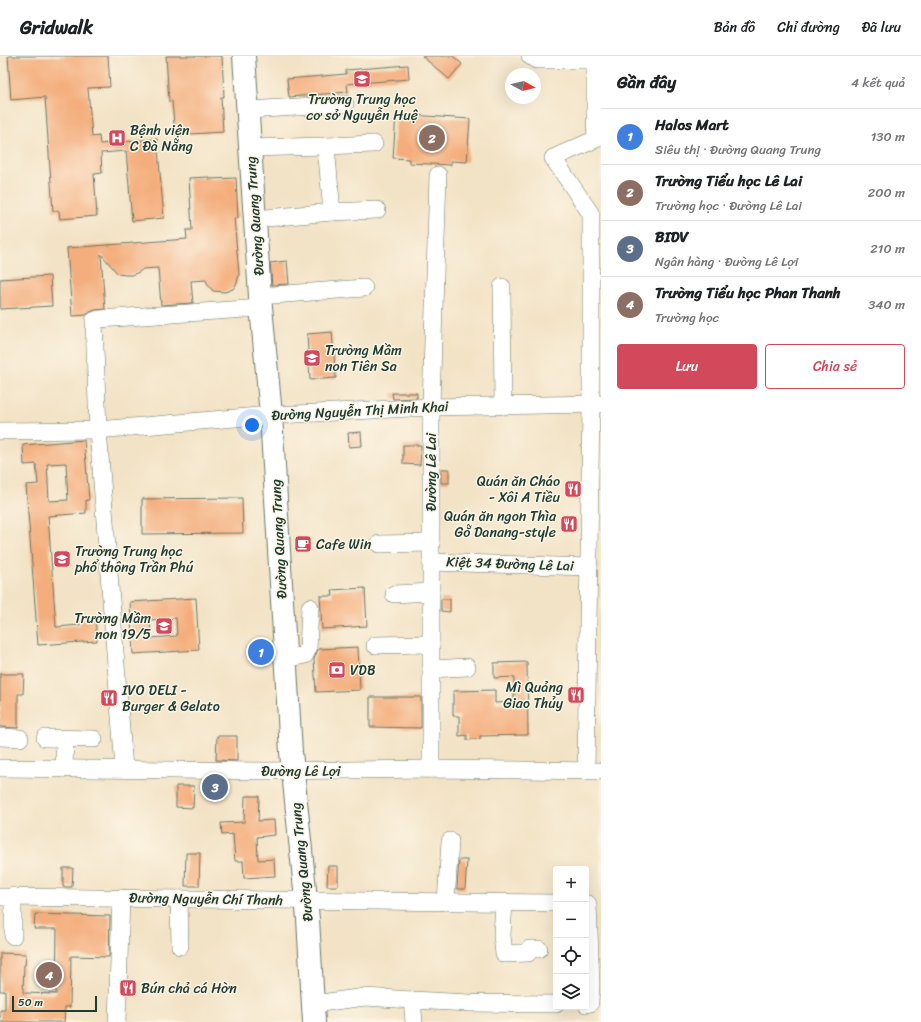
<!DOCTYPE html>
<html lang="vi">
<meta charset="utf-8">
<style>
body{margin:0;font-family:Sriracha,sans-serif;background:#f2f2f2;color:#202124}
.controls{position:absolute;right:12px;bottom:12px;display:grid;overflow:hidden;border-radius:4px;box-shadow:0 4px 16px #0002}
.controls button{width:36px;height:36px;display:grid;place-items:center;padding:0;border:0;border-bottom:1px solid #e0e0e0;background:#fff;color:#202124;font:20px sans-serif}
.compass{position:absolute;left:505px;top:12px;width:36px;height:36px;border-radius:50%;background:#fff;box-shadow:0 4px 16px #0002;rotate:98deg}
.scale{position:absolute;left:12px;bottom:10px;width:85px;box-sizing:border-box;padding-left:4px;border:2px solid #1f3d34;border-top:0;font-size:11px;line-height:14px;white-space:nowrap;color:#1f3d34;-webkit-text-stroke:3px #fcf5e5;paint-order:stroke}
.you{position:absolute;left:252px;top:369px;width:14px;height:14px;margin:-10px;border:3px solid #fff;border-radius:50%;background:#1a73e8;box-shadow:0 0 0 6px #1a73e833}
.badge{display:grid;place-items:center;width:26px;height:26px;border-radius:50%;background:#d1495b;color:#fff;font-size:13px;font-weight:700}
.pin{position:absolute;translate:-50% -50%;border:2px solid #fff;box-shadow:0 1px 4px #0006}
.list{margin:0;padding:0;list-style:none}
h2{display:flex;justify-content:space-between;align-items:center;height:52px;margin:0;padding:0 16px;font-size:17px}
h2 small{font-size:13px;font-weight:400;color:#757577}
.list li{display:grid;grid-template-columns:26px 1fr auto;gap:12px;align-items:center;box-sizing:border-box;height:56px;padding:0 16px;border-top:1px solid #e0e0e0}
.list b{display:block;font-size:15px;white-space:nowrap}
.list p{margin:0;font-size:13px;white-space:nowrap;color:#757577}
.list em{font-size:13px;font-style:normal;color:#757577}
.actions{display:flex;gap:8px;padding:12px 16px}
.actions a{flex:1;padding:9px 0;border:1px solid #d1495b;border-radius:4px;text-align:center;font-size:14px;color:#d1495b}
.actions .main{background:#d1495b;color:#fff}
.icon{flex:none;width:22px;height:22px;fill:none;stroke:currentColor;stroke-width:2;stroke-linecap:round;stroke-linejoin:round}
.map{position:relative;flex:none;width:601px;height:966px;overflow:hidden}
header{display:flex;align-items:center;gap:24px;box-sizing:border-box;height:56px;padding:0 20px;background:#fff;border-bottom:1px solid #e0e0e0}
header strong{font-size:19px}
nav{display:flex;gap:22px;margin-inline-start:auto;font-size:14px}
main{display:flex}
aside{flex:1;background:#fff}
.map>svg:first-child{display:block}
.building{fill:#f4ad7b;fill-rule:evenodd}
.lines{fill:none;stroke-linecap:round;stroke-linejoin:round}
.minor-casing{stroke:#697767;stroke-width:18}
.major-casing{stroke:#697767;stroke-width:24}
.minor{stroke:#fff;stroke-width:17}
.major{stroke:#fff;stroke-width:22}
.labels{text-anchor:middle;dominant-baseline:central;stroke-width:3;stroke-linejoin:round;paint-order:stroke}
.poi-label{font-size:14px;fill:#1f3d34;stroke:#fcf5e5;text-anchor:start}
.street-label{font-size:14px;fill:#1f3d34;stroke:#fcf5e5}
</style>
<header>
<strong>Gridwalk</strong>
<nav><a>Bản đồ</a><a>Chỉ đường</a><a>Đã lưu</a></nav>
</header>
<main>
<div class="map">
<svg width="601" height="966" viewBox="0 0 601 966">
<rect width="100%" height="100%" fill="#fcf5e5"/>
<filter id="ink" filterUnits="userSpaceOnUse"><feTurbulence type="fractalNoise" baseFrequency=".025" numOctaves="2"/><feDisplacementMap in="SourceGraphic" scale="8" xChannelSelector="R" yChannelSelector="G"/><feConvolveMatrix kernelMatrix="1 2 1 2 8 2 1 2 1" color-interpolation-filters="sRGB"/></filter>
<filter id="wash" filterUnits="userSpaceOnUse"><feTurbulence type="fractalNoise" baseFrequency=".012" numOctaves="4" result="noise"/><feDisplacementMap in="SourceGraphic" scale="16" xChannelSelector="R" yChannelSelector="G"/><feGaussianBlur stdDeviation="0.9" result="paint"/><feColorMatrix in="noise" values="0 0 0 0 0 0 0 0 0 0 0 0 0 0 0 0 0 1.4 0 .05"/><feComposite in="paint" operator="in"/></filter>
<g filter="url(#wash)">
<rect width="100%" height="100%" fill="#f3e3c6"/>
<g id="blocks">
<g class="building">
<polygon points="8,0 108,0 110,31 88,32 92,81 99,80 100,88 157,83 164,162 132,165 126,95 101,97 102,117 94,118 97,160 60,163 59,155 53,155 45,41 11,44"/>
<polygon points="166,0 222,0 224,41 221,41 223,76 175,79 172,45 169,46"/>
<polygon points="422,0 453,0 462,8 449,23"/>
<polygon points="408,9 409,23 347,28 348,36 289,41 287,23 346,18 346,14"/>
<polygon points="396,58 470,63 467,106 451,105 451,109 409,107 409,103 393,102"/>
<polygon points="209,121 209,123 236,122 238,162 234,162 239,218 237,227 233,233 225,236 213,235 208,229 206,224 191,225 193,247 161,249 158,212 143,213 139,216 132,219 126,219 118,218 101,198 105,253 95,254 90,256 86,259 72,260 67,192 187,183 186,174 192,174 189,122"/>
<polygon points="287,205 289,228 272,229 270,207"/>
<polygon points="50,220 52,250 0,253 0,223"/>
<polygon points="332,276 336,322 310,324 307,278"/>
<polygon points="392,337 417,337 417,342 393,343"/>
<polygon points="361,376 362,390 349,391 348,377"/>
<path d="M84,384L89,444H86V457L48,460L56,571L80,569V563L95,561L97,585L38,589L26,429L38,428L36,408L24,409L23,389ZM66,407L68,444L49,445L47,408Z"/>
<polygon points="403,389 421,389 420,409 403,408"/>
<rect x="441" y="413" width="8" height="14"/>
<polygon points="242,442 243,477 142,478 142,443"/>
<polygon points="365,532 367,570 322,573 320,540 333,540 332,534"/>
<path d="M196,542L199,594L133,598L130,546ZM176,562L177,580L151,582L150,564Z"/>
<polygon points="441,543 450,543 450,556 441,555"/>
<polygon points="358,591 360,634 316,636 314,603 318,593"/>
<polygon points="527,606 528,679 480,680 480,683 467,684 467,679 459,680 459,660 453,660 453,635 495,634 495,647 514,646 514,621 494,622 494,607"/>
<polygon points="0,618 24,618 23,638 18,638 18,672 0,671"/>
<polygon points="370,641 421,641 421,672 370,671"/>
<polygon points="217,680 237,680 237,705 216,704"/>
<polygon points="176,730 194,730 193,752 176,751"/>
<polygon points="245,740 259,740 258,765 274,764 275,779 257,781 258,804 274,803 275,820 244,822 243,805 235,805 233,778 222,779 221,767 244,766"/>
<polygon points="186,797 200,797 199,830 185,830"/>
<polygon points="459,804 467,804 465,833 457,833"/>
<polygon points="328,810 338,810 338,830 327,830"/>
<polygon points="63,812 73,812 72,831 63,831"/>
<polygon points="35,858 110,860 109,901 71,900 70,951 65,951 64,966 0,966 0,954 5,954 5,935 0,935 0,897 26,898 25,909 24,909 23,937 56,938 57,873 34,873"/>
</g>
</g>
</g>
<g filter="url(#ink)">
<use href="#blocks" fill-opacity="0" stroke="#697767" stroke-width="1"/>
<g class="lines">
<defs>
<g id="minor">
<polyline points="530,0 536,4 595,4"/>
<polyline points="248,54 345,48"/>
<polyline points="326,90 332,156"/>
<polyline points="250,92 326,90 374,88"/>
<polyline points="255,163 332,156 377,154"/>
<polyline points="502,231 503,350"/>
<polyline points="260,240 364,232"/>
<polyline points="0,375 98,374 258,360 431,351 601,348"/>
<polyline points="379,488 431,487"/>
<polyline points="431,506 589,511"/>
<polyline points="394,538 431,536"/>
<polyline points="375,589 431,588"/>
<polyline points="286,603 305,599 308,593 310,551"/>
<polyline points="431,613 467,611"/>
<polyline points="0,681 20,682"/>
<polyline points="45,682 94,683"/>
<polyline points="0,712 266,715 431,713 601,715"/>
<polyline points="64,713 65,683"/>
<polyline points="124,713 98,374 94,265 99,263 261,252"/>
<polyline points="431,713 431,351 438,119"/>
<polyline points="586,715 591,348 591,158 553,102 596,83 595,58 595,0"/>
<polyline points="0,841 556,847"/>
<polyline points="179,843 180,890"/>
<polyline points="446,846 450,785"/>
<polyline points="504,847 502,879 504,898 528,897 529,893 539,893"/>
<polyline points="13,880 13,840"/>
<polyline points="313,948 365,941 412,944"/>
<polyline points="586,948 590,947 590,945 591,928 588,848"/>
<polyline points="117,966 121,842"/>
<polyline points="414,966 412,944 469,947 556,948"/>
</g>
<polyline id="major" points="244,0 260,240 271,359 291,696 308,863 314,966"/>
</defs>
<use href="#minor" class="minor-casing"/>
<use href="#major" class="major-casing"/>
<use href="#minor" class="minor"/>
<use href="#major" class="major"/>
</g>
</g>
<defs>
<symbol id="school-square" viewBox="-11 -11 22 22"><rect x="-9" y="-9" width="18" height="18" rx="4" fill="#d1495b" stroke="#fcf5e5"/><path d="M0-5L7-2L0 1L-7-2ZM-4 1L0 2.5L4 1V4Q0 6-4 4Z" fill="#fff"/></symbol>
<symbol id="hospital-square" viewBox="-11 -11 22 22"><rect x="-9" y="-9" width="18" height="18" rx="4" fill="#d1495b" stroke="#fcf5e5"/><path d="M-5-5h3v3.5h4V-5h3V5h-3V1.5h-4V5h-3Z" fill="#fff"/></symbol>
<symbol id="restaurant-square" viewBox="-11 -11 22 22"><rect x="-9" y="-9" width="18" height="18" rx="4" fill="#d1495b" stroke="#fcf5e5"/><path d="M-5-6h1v4h1v-4h1v4h1v-4h1v5L-1.5 .5V6h-2V.5L-5-1ZM5-6V6H3V1.5H1.5Q1.5-4 5-6Z" fill="#fff"/></symbol>
<symbol id="cafe-square" viewBox="-11 -11 22 22"><rect x="-9" y="-9" width="18" height="18" rx="4" fill="#d1495b" stroke="#fcf5e5"/><path d="M-5.5-4.5H6V0H3Q3 3.5 0 3.5H-2.5Q-5.5 3.5-5.5 0ZM3-3.2v2h1.7v-2ZM-6 4.5H4V6H-6Z" fill="#fff"/></symbol>
<symbol id="bank-square" viewBox="-11 -11 22 22"><rect x="-9" y="-9" width="18" height="18" rx="4" fill="#d1495b" stroke="#fcf5e5"/><path d="M-6-4H6V4H-6ZM0-2.3a2.3 2.3 0 1 0 0 4.6a2.3 2.3 0 1 0 0-4.6Z" fill="#fff"/></symbol>
</defs>
<g fill-rule="evenodd">
<use href="#school-square" x="352" y="13" width="20" height="20"/>
<use href="#hospital-square" x="107" y="72" width="20" height="20"/>
<use href="#school-square" x="302" y="292" width="20" height="20"/>
<use href="#restaurant-square" x="563" y="423" width="20" height="20"/>
<use href="#restaurant-square" x="559" y="458" width="20" height="20"/>
<use href="#cafe-square" x="293" y="478" width="20" height="20"/>
<use href="#school-square" x="52" y="493" width="20" height="20"/>
<use href="#school-square" x="154" y="560" width="20" height="20"/>
<use href="#bank-square" x="327" y="604" width="20" height="20"/>
<use href="#restaurant-square" x="566" y="629" width="20" height="20"/>
<use href="#restaurant-square" x="99" y="632" width="20" height="20"/>
<use href="#restaurant-square" x="118" y="922" width="20" height="20"/>
</g>
<g class="labels">
<g class="poi-label">
<text x="362" y="43" text-anchor="middle">Trường Trung học<tspan x="362" dy="16">cơ sở Nguyễn Huệ</tspan></text>
<text x="130" y="74">Bệnh viện<tspan x="130" dy="16">C Đà Nẵng</tspan></text>
<text x="325" y="294">Trường Mầm<tspan x="325" dy="16">non Tiên Sa</tspan></text>
<text x="560" y="425" text-anchor="end">Quán ăn Cháo<tspan x="560" dy="16">- Xôi A Tiều</tspan></text>
<text x="556" y="460" text-anchor="end">Quán ăn ngon Thìa<tspan x="556" dy="16">Gỗ Danang-style</tspan></text>
<text x="316" y="488">Cafe Win</text>
<text x="75" y="495">Trường Trung học<tspan x="75" dy="16">phổ thông Trần Phú</tspan></text>
<text x="151" y="562" text-anchor="end">Trường Mầm<tspan x="151" dy="16">non 19/5</tspan></text>
<text x="350" y="614">VDB</text>
<text x="563" y="631" text-anchor="end">Mì Quảng<tspan x="563" dy="16">Giao Thủy</tspan></text>
<text x="122" y="634">IVO DELI -<tspan x="122" dy="16">Burger &amp; Gelato</tspan></text>
<text x="141" y="932">Bún chả cá Hờn</text>
</g>
<g class="street-label">
<text transform="translate(255 160) rotate(-94)">Đường Quang Trung</text>
<text transform="translate(360 355) rotate(-3)">Đường Nguyễn Thị Minh Khai</text>
<text transform="translate(431 416) rotate(-90)">Đường Lê Lai</text>
<text transform="translate(279 483) rotate(-93)">Đường Quang Trung</text>
<text transform="translate(510 508) rotate(2)">Kiệt 34 Đường Lê Lai</text>
<text x="301" y="715">Đường Lê Lợi</text>
<text transform="translate(302 806) rotate(-96)">Đường Quang Trung</text>
<text transform="translate(206 843) rotate(1)">Đường Nguyễn Chí Thanh</text>
</g>
</g>
</svg>
<div class="controls">
<button>+</button>
<button>−</button>
<button><svg class="icon" aria-label="locate" viewBox="0 0 24 24"><circle cx="12" cy="12" r="6"/><path d="M12 2v4M12 18v4M2 12h4M18 12h4"/></svg></button>
<button><svg class="icon" aria-label="layers" viewBox="0 0 24 24"><path d="M12 4l9 5-9 5-9-5zM3 14l9 5 9-5"/></svg></button>
</div>
<svg class="compass" viewBox="-18 -18 36 36"><path d="M0-13l5 13h-10z" fill="#e53935"/><path d="M0 13l5-13h-10z" fill="#757577"/></svg>
<div class="scale">50 m</div>
<div class="you"></div>
<div class="pin badge" style="left:261px;top:596px;background:#3f7fe0">1</div>
<div class="pin badge" style="left:432px;top:82px;background:#8d6e63">2</div>
<div class="pin badge" style="left:215px;top:731px;background:#5c6f8a">3</div>
<div class="pin badge" style="left:49px;top:919px;background:#8d6e63">4</div>
</div>
<aside>
<h2>Gần đây<small>4 kết quả</small></h2>
<ul class="list">
<li><span class="badge" style="background:#3f7fe0">1</span><div><b>Halos Mart</b><p>Siêu thị · Đường Quang Trung</p></div><em>130 m</em></li>
<li><span class="badge" style="background:#8d6e63">2</span><div><b>Trường Tiểu học Lê Lai</b><p>Trường học · Đường Lê Lai</p></div><em>200 m</em></li>
<li><span class="badge" style="background:#5c6f8a">3</span><div><b>BIDV</b><p>Ngân hàng · Đường Lê Lợi</p></div><em>210 m</em></li>
<li><span class="badge" style="background:#8d6e63">4</span><div><b>Trường Tiểu học Phan Thanh</b><p>Trường học</p></div><em>340 m</em></li>
</ul>
<div class="actions"><a class="main">Lưu</a><a>Chia sẻ</a></div>
</aside>
</main>
